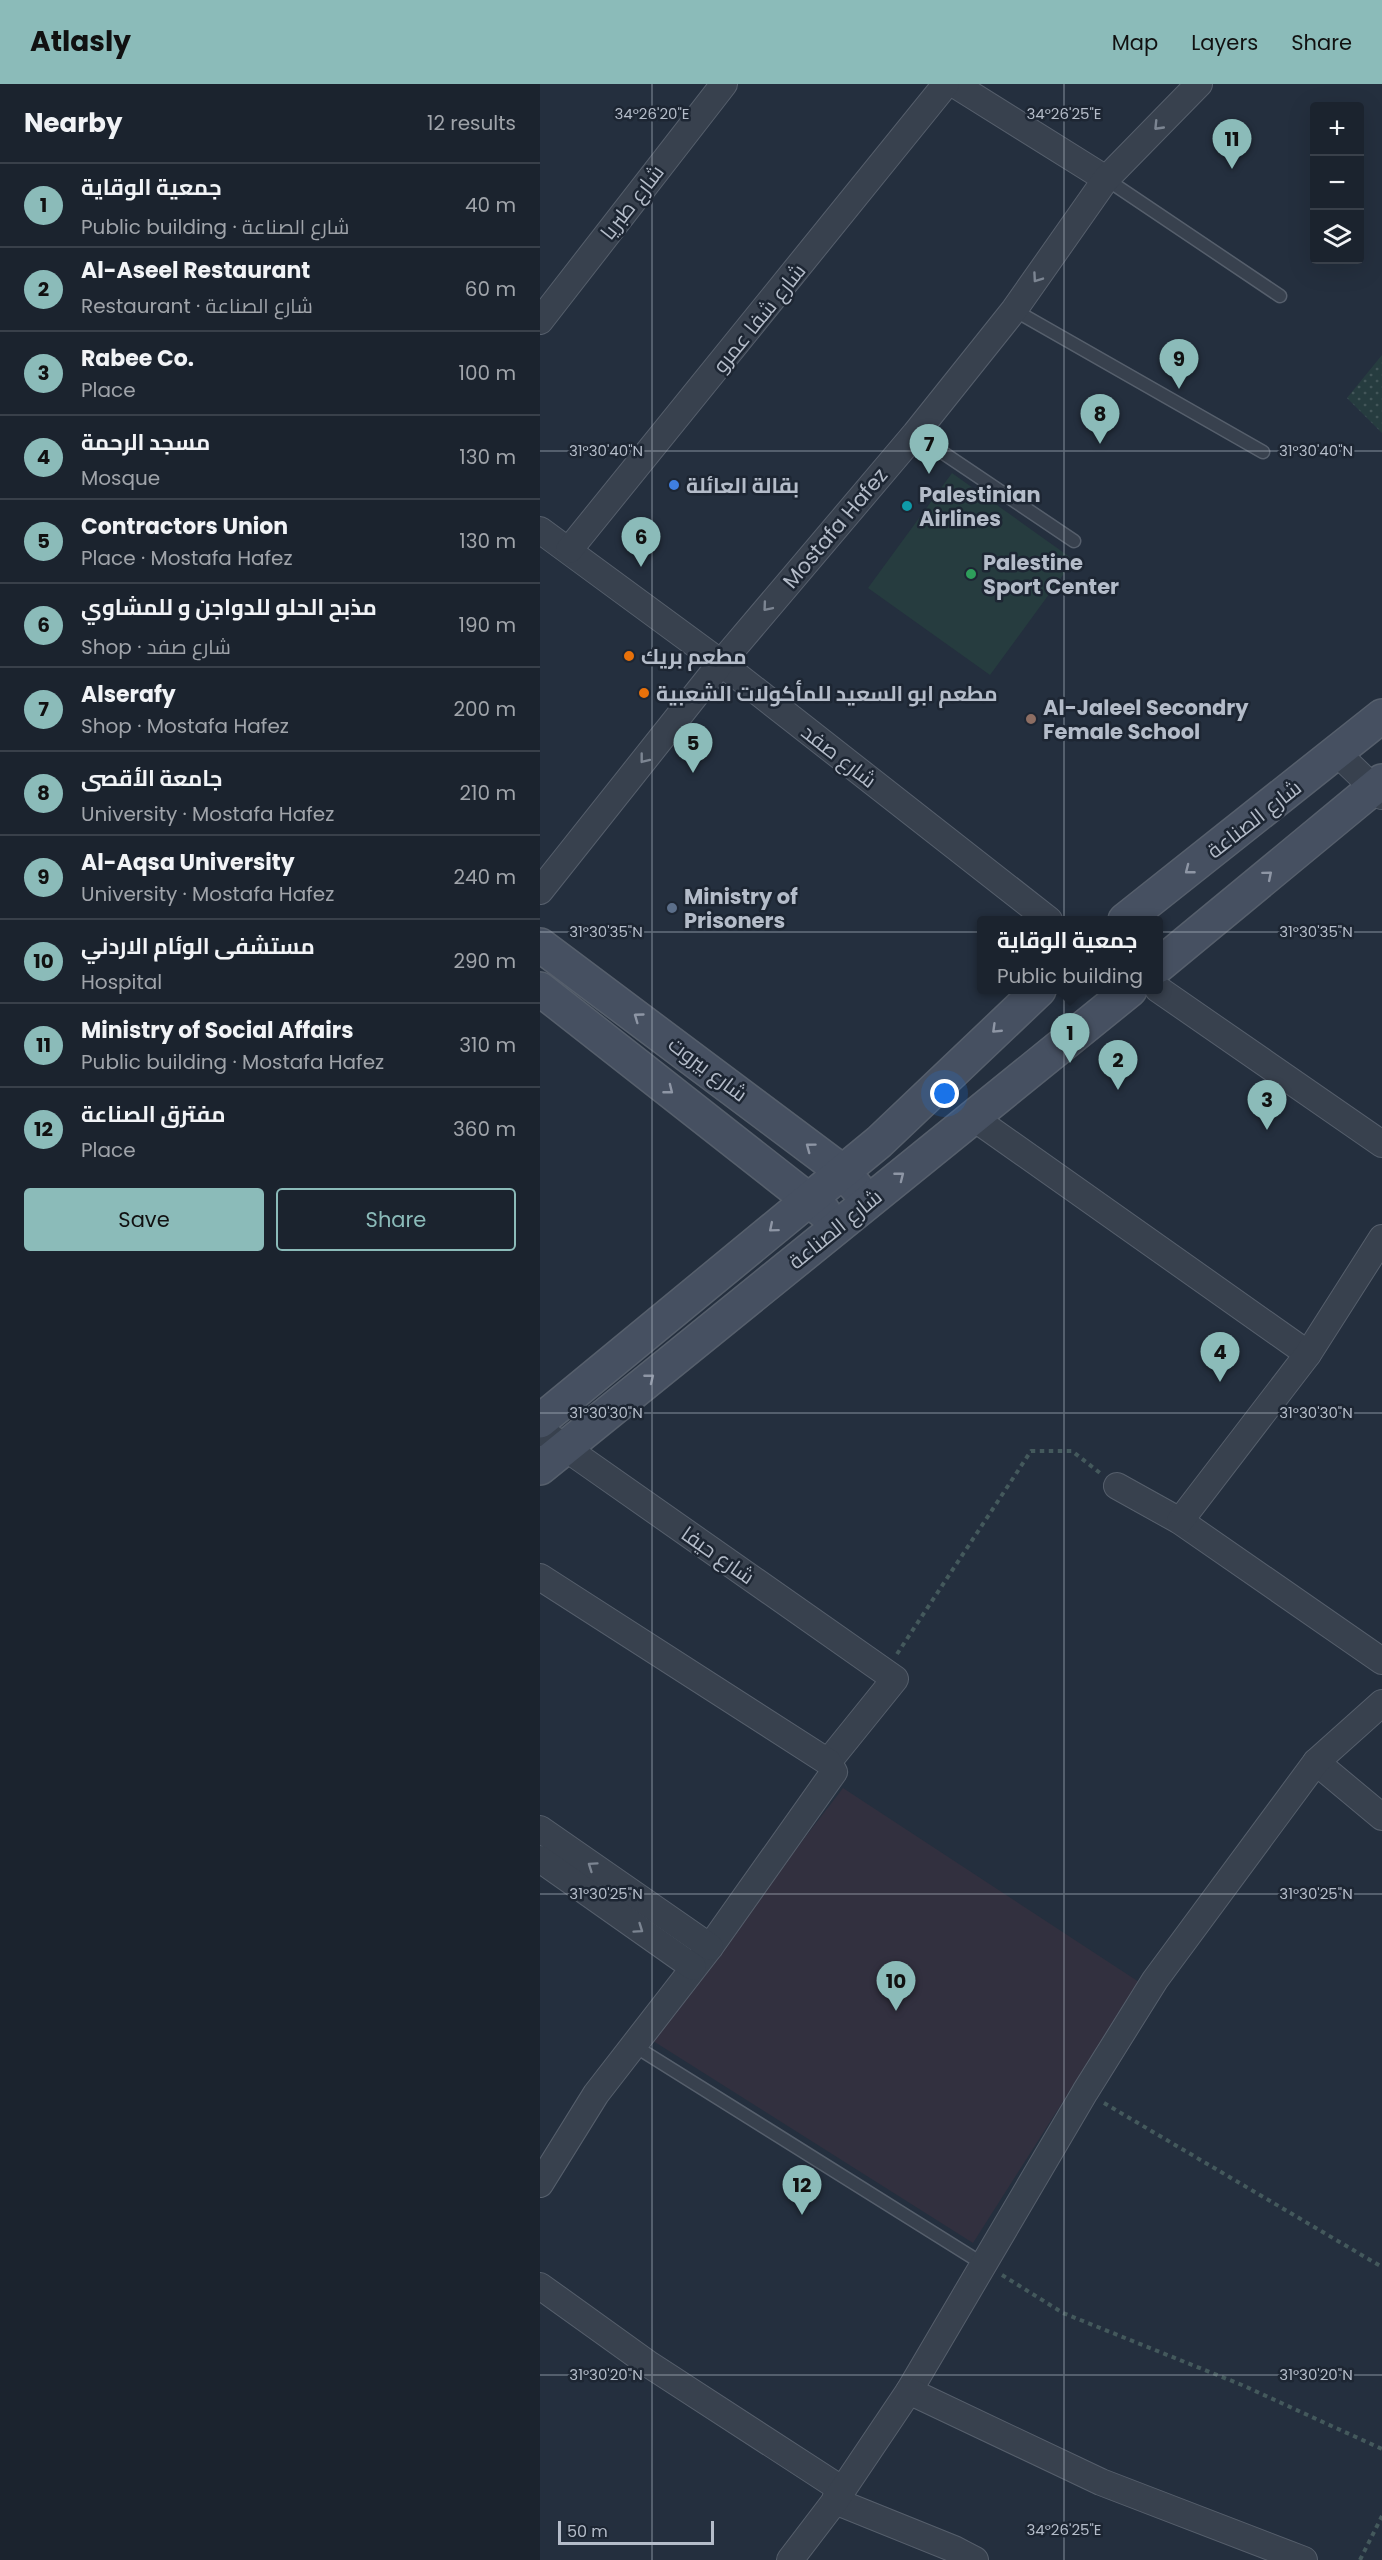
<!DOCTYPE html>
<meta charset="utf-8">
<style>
body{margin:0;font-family:Poppins,Cairo,sans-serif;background:#242b36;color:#f1f3f6}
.controls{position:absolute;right:18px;top:18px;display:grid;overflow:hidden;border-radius:6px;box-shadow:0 6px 24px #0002}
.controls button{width:54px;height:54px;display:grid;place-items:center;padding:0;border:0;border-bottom:2px solid #39404a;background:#1b232e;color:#f1f3f6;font:30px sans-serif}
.scale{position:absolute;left:18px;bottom:15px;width:156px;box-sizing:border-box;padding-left:6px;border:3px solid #b4bcc9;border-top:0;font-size:16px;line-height:21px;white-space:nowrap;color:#b4bcc9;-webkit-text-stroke:4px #1d2633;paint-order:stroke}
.you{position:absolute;left:405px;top:1010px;width:21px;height:21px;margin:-15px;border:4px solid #fff;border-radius:50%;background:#1a73e8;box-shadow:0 0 0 9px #1a73e833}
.badge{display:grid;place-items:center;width:39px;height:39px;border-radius:50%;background:#8bbbb9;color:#111;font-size:20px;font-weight:700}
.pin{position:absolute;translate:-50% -50px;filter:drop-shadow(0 2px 3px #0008)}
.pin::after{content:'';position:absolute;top:32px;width:21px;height:18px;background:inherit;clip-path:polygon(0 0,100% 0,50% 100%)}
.popup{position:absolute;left:437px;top:832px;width:186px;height:78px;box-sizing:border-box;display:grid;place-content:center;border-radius:6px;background:#1b232e;filter:drop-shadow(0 2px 4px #0005);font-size:20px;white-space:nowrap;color:#a0a4aa}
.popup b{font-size:22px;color:#f1f3f6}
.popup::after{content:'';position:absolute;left:50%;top:100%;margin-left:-12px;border:12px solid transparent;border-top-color:#1b232e}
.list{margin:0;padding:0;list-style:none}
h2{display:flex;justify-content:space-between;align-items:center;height:78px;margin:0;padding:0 24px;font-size:26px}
h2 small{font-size:20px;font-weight:400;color:#a0a4aa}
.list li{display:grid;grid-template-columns:39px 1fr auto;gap:18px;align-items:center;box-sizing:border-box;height:84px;padding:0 24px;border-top:2px solid #39404a}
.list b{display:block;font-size:22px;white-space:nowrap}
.list p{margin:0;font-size:20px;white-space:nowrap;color:#a0a4aa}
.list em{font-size:20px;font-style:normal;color:#a0a4aa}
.actions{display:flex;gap:12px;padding:18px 24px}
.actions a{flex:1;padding:14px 0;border:2px solid #8bbbb9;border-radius:6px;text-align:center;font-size:21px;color:#8bbbb9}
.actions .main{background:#8bbbb9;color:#111}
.icon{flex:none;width:33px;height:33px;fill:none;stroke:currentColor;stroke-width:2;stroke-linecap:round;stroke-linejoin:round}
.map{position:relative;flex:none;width:842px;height:2476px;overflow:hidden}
header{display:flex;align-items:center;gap:36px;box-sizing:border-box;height:84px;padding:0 30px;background:#8bbbb9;color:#111}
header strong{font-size:28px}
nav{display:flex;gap:33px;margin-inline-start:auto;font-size:21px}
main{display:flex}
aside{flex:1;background:#1b232e}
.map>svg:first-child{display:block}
.medical{fill:#32303f}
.grass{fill:#263c3f}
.garden{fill:url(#garden-dots)}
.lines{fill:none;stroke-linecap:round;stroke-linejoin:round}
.lane-casing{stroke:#565f6c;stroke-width:15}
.street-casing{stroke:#565f6c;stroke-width:28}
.secondary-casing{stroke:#565f6c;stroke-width:36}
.path{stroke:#44595c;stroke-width:4;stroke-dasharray:4.5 4.5;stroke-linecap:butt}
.lane{stroke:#38414e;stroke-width:12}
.street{stroke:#38414e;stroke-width:26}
.secondary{stroke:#465061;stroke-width:33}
.oneway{stroke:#7c8592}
.oneway2{stroke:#8e96a5}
.ticks{fill:none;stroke:#b4bcc9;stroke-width:1.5;stroke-opacity:0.45}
.shop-dot{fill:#3f7fe0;stroke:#1d2633;stroke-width:2}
.culture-dot{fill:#0f9aa8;stroke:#1d2633;stroke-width:2}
.leisure-dot{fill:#2e9e5b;stroke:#1d2633;stroke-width:2}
.food-dot{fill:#e8710a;stroke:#1d2633;stroke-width:2}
.education-dot{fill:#8d6e63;stroke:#1d2633;stroke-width:2}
.service-dot{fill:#5c6f8a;stroke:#1d2633;stroke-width:2}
.labels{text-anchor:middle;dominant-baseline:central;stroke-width:5;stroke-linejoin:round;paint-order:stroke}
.street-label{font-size:21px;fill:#b4bcc9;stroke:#1d2633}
.poi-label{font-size:21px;font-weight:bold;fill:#b4bcc9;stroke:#1d2633;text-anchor:start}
.ticks-label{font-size:15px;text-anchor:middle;fill:#b4bcc9;stroke:#1d2633;stroke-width:5;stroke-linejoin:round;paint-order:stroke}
</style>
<header>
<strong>Atlasly</strong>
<nav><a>Map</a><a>Layers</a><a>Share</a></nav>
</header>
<main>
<aside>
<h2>Nearby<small>12 results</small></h2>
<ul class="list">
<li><span class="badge">1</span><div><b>جمعية الوقاية</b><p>Public building · شارع الصناعة</p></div><em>40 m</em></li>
<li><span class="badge">2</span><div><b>Al-Aseel Restaurant</b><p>Restaurant · شارع الصناعة</p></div><em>60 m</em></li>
<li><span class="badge">3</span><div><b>Rabee Co.</b><p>Place</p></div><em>100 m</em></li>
<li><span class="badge">4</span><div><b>مسجد الرحمة</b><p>Mosque</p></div><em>130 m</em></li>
<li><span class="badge">5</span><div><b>Contractors Union</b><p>Place · Mostafa Hafez</p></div><em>130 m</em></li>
<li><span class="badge">6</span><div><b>مذبح الحلو للدواجن و للمشاوي</b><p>Shop · شارع صفد</p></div><em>190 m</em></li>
<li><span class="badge">7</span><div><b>Alserafy</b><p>Shop · Mostafa Hafez</p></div><em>200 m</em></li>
<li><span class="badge">8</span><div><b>جامعة الأقصى</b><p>University · Mostafa Hafez</p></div><em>210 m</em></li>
<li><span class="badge">9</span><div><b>Al-Aqsa University</b><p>University · Mostafa Hafez</p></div><em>240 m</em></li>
<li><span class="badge">10</span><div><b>مستشفى الوئام الاردني</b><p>Hospital</p></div><em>290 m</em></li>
<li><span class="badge">11</span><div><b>Ministry of Social Affairs</b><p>Public building · Mostafa Hafez</p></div><em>310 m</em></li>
<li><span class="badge">12</span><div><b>مفترق الصناعة</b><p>Place</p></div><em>360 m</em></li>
</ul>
<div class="actions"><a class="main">Save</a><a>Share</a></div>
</aside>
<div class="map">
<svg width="842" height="2476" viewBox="0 0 842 2476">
<defs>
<pattern id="garden-dots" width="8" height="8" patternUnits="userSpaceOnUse" patternTransform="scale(1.5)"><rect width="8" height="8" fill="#263c3f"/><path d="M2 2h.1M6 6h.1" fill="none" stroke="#435659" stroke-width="1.8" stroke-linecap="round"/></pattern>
</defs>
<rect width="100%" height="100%" fill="#242f3e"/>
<polygon class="medical" points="303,1704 599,1898 433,2159 110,1955"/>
<polygon class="grass" points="412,389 534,476 450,591 328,504"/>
<polygon class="garden" points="842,271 842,349 807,314"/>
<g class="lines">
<defs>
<g id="lane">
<polyline points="566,95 740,212"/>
<polyline points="474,226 723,368"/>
<polyline points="375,350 534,457"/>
<polyline points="93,1961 443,2180"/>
</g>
<g id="street">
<polyline points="414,0 566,95"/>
<polyline points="0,237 184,0"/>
<polyline points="0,446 181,579 509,836"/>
<polyline points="29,466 406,0"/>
<polyline points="797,669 842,712"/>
<polyline points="0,807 181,579 375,350 474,226 566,95 659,0"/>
<polyline points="618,905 842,1060"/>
<polyline points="434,1034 768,1270"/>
<polyline points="0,1346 355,1595 288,1678"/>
<polyline points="577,1402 640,1437 842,1577"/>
<polyline points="640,1437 768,1270 842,1154"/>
<polyline points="0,1493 288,1678 294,1688 170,1863 56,2010 0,2100"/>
<polyline points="776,1678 842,1733"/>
<polyline points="0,1745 170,1863"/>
<polyline points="0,1775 153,1883"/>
<polyline points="0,2202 110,2281 298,2403 295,2417 414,2465 435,2476"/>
<polyline points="369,2307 545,2008 615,1896 776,1678 842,1619"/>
<polyline points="250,2476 295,2417 369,2307 561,2398 764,2476"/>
</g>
<g id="secondary">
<polyline points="585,836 842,632"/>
<polyline points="0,861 303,1088 317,1104"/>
<polyline points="618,882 842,697"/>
<polyline points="0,905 284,1128"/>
<polyline points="0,1337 339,1058 499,906"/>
<polyline points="0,1384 590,906"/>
</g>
</defs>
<use href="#lane" class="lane-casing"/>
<use href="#street" class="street-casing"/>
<use href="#secondary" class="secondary-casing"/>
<g class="path">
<polyline points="357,1570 491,1367 532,1367 560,1389"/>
<polyline points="564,2019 842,2183"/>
<polyline points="462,2191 523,2229 702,2301 842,2365"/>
<polyline points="820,2476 842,2432"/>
</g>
<use href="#lane" class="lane"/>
<use href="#street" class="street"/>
<use href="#secondary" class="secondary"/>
</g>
<defs><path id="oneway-chevron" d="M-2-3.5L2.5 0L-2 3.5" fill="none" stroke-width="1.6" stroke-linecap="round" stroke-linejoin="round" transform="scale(1.5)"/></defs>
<g class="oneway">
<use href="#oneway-chevron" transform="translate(618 42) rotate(134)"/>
<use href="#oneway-chevron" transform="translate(497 194) rotate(125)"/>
<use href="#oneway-chevron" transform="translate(227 523) rotate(130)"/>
<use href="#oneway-chevron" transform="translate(104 675) rotate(128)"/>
<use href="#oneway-chevron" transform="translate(52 1782) rotate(-145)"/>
<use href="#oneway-chevron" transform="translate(99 1845) rotate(35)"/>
</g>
<g class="oneway2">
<use href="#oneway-chevron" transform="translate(649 786) rotate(142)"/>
<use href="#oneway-chevron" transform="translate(728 791) rotate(-40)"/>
<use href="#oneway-chevron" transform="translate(98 933) rotate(-144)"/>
<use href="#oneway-chevron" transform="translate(456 945) rotate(136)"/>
<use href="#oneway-chevron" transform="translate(129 1006) rotate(38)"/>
<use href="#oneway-chevron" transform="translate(270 1063) rotate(-143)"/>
<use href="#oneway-chevron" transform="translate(360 1092) rotate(-38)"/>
<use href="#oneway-chevron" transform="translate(233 1144) rotate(140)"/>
<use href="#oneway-chevron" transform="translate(110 1294) rotate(-38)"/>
</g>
<path class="ticks" d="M112,0V2476M524,0V2476M0,367H842M0,848H842M0,1329H842M0,1810H842M0,2291H842"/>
<circle class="shop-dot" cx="134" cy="401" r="6"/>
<circle class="culture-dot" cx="367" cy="422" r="6"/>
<circle class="leisure-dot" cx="431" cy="490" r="6"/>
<g class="food-dot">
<circle cx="89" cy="572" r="6"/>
<circle cx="104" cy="609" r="6"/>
</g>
<circle class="education-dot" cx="491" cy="635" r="6"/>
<circle class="service-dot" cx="132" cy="824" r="6"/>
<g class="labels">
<g class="street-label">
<text transform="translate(92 118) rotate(-52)">شارع طبريا</text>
<text transform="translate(219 234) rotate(-51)">شارع شفا عمرو</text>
<text transform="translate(295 444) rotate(-50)">Mostafa Hafez</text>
<text transform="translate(299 672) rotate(38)">شارع صفد</text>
<text transform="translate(714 735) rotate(-38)">شارع الصناعة</text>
<text transform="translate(168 985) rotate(37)">شارع بيروت</text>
<text transform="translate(295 1145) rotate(-39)">شارع الصناعة</text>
<text transform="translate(178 1471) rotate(35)">شارع حيفا</text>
</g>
<g class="poi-label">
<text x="146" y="401">بقالة العائلة</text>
<text x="379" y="410">Palestinian<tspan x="379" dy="24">Airlines</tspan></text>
<text x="443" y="478">Palestine<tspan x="443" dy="24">Sport Center</tspan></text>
<text x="101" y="572">مطعم بريك</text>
<text x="116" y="609">مطعم ابو السعيد للمأكولات الشعبية</text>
<text x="503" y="623">Al-Jaleel Secondry<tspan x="503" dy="24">Female School</tspan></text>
<text x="144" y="812">Ministry of<tspan x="144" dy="24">Prisoners</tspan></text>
</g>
</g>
<g class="ticks-label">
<text x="112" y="35">34°26'20"E</text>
<text x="524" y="35">34°26'25"E</text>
<text x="66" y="372">31°30'40"N</text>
<text x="776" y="372">31°30'40"N</text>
<text x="66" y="853">31°30'35"N</text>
<text x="776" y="853">31°30'35"N</text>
<text x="66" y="1334">31°30'30"N</text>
<text x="776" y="1334">31°30'30"N</text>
<text x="66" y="1815">31°30'25"N</text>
<text x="776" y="1815">31°30'25"N</text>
<text x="66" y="2296">31°30'20"N</text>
<text x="776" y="2296">31°30'20"N</text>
<text x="524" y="2451">34°26'25"E</text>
</g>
</svg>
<div class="controls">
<button>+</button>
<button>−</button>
<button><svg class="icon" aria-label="layers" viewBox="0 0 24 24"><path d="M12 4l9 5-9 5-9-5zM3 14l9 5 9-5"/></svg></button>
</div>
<div class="scale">50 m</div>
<div class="you"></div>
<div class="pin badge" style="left:530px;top:979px">1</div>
<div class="popup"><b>جمعية الوقاية</b>Public building</div>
<div class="pin badge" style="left:578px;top:1006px">2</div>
<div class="pin badge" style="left:727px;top:1046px">3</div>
<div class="pin badge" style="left:680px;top:1298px">4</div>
<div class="pin badge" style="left:153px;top:689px">5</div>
<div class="pin badge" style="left:101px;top:483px">6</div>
<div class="pin badge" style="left:389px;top:390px">7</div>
<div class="pin badge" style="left:560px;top:360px">8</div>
<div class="pin badge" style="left:639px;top:305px">9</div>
<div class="pin badge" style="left:356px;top:1927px">10</div>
<div class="pin badge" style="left:692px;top:85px">11</div>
<div class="pin badge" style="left:262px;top:2131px">12</div>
</div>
</main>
